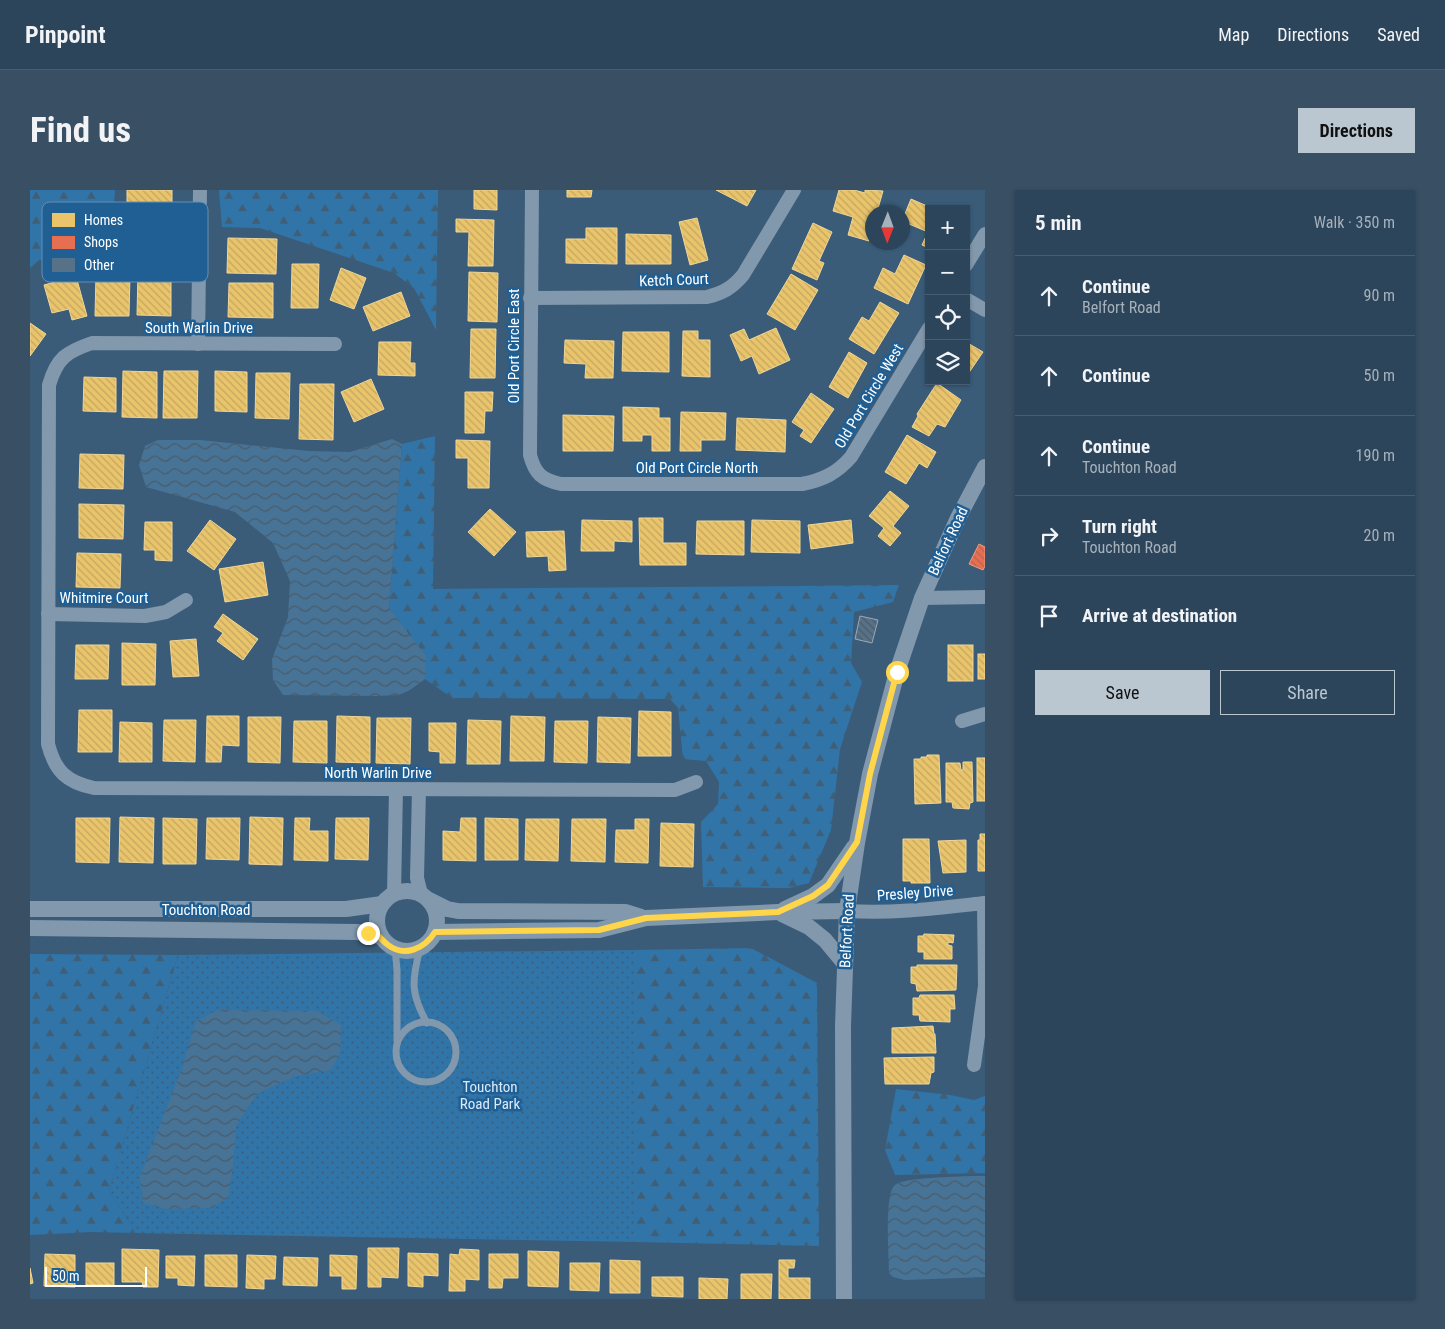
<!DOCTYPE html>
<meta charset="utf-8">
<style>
body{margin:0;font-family:"Roboto Condensed",sans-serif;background:#384f64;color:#f1f3f6}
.controls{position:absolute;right:15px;top:15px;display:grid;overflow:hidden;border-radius:0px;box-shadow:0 1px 4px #0004}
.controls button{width:45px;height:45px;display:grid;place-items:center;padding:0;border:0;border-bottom:1px solid #485d71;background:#2c455b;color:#f1f3f6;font:25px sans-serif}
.compass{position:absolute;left:835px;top:15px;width:45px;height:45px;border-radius:50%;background:#2c455b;box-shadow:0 1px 4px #0004;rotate:181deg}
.scale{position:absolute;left:15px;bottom:12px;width:102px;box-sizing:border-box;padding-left:5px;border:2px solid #fff;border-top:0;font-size:14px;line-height:18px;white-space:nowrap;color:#fff;-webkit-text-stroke:4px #1f5f94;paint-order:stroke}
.stop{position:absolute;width:15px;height:15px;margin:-11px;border:4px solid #ffd54a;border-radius:50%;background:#fff}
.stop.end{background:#ffd54a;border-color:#fff;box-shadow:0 1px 5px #0008}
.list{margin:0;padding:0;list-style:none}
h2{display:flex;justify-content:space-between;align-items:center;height:65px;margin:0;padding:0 20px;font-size:21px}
h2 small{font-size:16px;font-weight:400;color:#a6b1bb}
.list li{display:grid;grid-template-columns:32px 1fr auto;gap:15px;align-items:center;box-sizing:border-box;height:80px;padding:0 20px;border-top:1px solid #485d71}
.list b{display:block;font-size:19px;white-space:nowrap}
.list p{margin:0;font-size:16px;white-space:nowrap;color:#a6b1bb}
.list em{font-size:16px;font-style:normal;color:#a6b1bb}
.actions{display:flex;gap:10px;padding:15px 20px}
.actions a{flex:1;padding:11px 0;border:1px solid #bac6d0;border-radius:0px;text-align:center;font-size:18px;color:#bac6d0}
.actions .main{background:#bac6d0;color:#111}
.icon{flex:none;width:28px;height:28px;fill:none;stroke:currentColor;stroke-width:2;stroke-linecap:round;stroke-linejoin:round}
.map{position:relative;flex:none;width:955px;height:1109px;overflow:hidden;border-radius:0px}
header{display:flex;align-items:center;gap:30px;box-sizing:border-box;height:70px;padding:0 25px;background:#2c455b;border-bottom:1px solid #485d71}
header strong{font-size:24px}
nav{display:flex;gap:28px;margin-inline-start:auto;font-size:18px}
.intro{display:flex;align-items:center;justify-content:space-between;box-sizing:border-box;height:120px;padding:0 30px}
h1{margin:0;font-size:35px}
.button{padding:12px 22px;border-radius:0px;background:#bac6d0;color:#111;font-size:18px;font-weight:700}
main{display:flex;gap:30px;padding:0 30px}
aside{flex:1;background:#2c455b;border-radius:0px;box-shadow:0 1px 4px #0004}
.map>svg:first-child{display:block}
.forest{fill:url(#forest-firs)}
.park{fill:url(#park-dots)}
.water{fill:url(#water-waves)}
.homes{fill:url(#homes-back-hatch);stroke:#f0d697}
.shops{fill:url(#shops-back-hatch);stroke:#ee9a85}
.building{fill:url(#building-back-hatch);stroke:#97aaba}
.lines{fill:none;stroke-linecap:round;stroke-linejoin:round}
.service{stroke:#8298ac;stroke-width:7}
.minor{stroke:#8298ac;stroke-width:14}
.tertiary{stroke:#8298ac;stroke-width:16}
.route{stroke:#ffd54a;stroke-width:6}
.labels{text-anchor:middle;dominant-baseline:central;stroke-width:5;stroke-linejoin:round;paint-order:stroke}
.street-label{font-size:15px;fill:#fff;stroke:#1f5f94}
.park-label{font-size:15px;fill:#d8ebfa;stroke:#1f5f94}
.key{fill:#1f5f94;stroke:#628fb4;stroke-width:1}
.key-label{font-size:14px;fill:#fff}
</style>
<header>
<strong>Pinpoint</strong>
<nav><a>Map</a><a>Directions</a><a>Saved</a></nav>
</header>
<div class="intro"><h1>Find us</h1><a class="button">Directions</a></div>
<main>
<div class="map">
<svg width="955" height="1109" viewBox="0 0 955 1109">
<defs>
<pattern id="forest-firs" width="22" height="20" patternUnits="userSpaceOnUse" patternTransform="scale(1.25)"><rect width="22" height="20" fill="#3174a8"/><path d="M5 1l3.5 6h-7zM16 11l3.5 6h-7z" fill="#405e75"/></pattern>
<pattern id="park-dots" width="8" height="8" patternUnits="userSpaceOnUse" patternTransform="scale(1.25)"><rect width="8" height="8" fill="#3174a8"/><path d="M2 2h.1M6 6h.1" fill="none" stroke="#405e75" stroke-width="1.8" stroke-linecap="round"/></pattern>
<pattern id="water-waves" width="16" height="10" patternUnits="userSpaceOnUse" patternTransform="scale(1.25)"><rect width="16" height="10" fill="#477396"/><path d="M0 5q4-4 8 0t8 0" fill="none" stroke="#4a5c6a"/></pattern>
<pattern id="homes-back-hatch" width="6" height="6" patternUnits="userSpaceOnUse" patternTransform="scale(1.25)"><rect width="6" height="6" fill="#e9c46a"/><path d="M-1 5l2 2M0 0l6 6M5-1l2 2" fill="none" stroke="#c2a662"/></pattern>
<pattern id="shops-back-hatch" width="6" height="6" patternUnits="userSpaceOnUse" patternTransform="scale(1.25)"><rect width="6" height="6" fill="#e76f51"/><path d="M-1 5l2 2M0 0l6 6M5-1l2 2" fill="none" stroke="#b86450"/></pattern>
<pattern id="building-back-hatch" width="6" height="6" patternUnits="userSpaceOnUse" patternTransform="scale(1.25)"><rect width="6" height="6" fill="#567188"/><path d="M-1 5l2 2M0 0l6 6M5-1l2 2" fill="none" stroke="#505b64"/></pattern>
</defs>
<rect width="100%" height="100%" fill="#3a5c79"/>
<g class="forest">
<polygon points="0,0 85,0 81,59 9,70 0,78"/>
<polygon points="189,0 408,0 406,140 384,98 364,83 230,38 192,37"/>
<polygon points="405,246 403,399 869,395 863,412 824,422 821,473 832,492 810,559 801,640 779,693 759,698 673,697 671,632 688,614 689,592 676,571 653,569 648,518 640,509 422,508 395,489 395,466 359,418 372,254"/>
<polygon points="721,758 787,793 789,1056 604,1052 604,760"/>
<polygon points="0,764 148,765 79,1001 106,1043 61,1042 0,1045"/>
<polygon points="866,899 920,905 944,910 955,906 955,983 865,985 855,960"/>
</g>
<polygon class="park" points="604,760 604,1052 106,1043 79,1001 148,765"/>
<g class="water">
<polygon points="362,249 372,254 359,418 396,466 395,489 380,500 369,505 346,506 253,505 243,490 242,469 258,427 260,391 243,353 205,322 116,297 109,275 115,256 128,250 170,250 279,261 320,262"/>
<polygon points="187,820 287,821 311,835 310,864 301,880 263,887 227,904 206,936 203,977 198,1008 182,1018 137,1019 113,1013 110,987 152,878 166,832"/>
<path d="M941,986H955V1087L875,1090L863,1087L859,1083C859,1068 854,1003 865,995C875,987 926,987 941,986Z"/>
</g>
<g class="homes">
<polygon points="97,0 142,0 142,22 97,21"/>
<polygon points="444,0 467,0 467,20 444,19"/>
<polygon points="537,0 562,0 561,7 537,7"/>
<polygon points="686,0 726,0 717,16"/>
<polygon points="809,0 824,0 835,3 835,0 853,1 847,22 842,22 842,40 839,51 818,45 823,27 803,21"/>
<polygon points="881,9 904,19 899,19 899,58 892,55 898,42 872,31"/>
<polygon points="667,28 678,70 660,75 649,32"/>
<polygon points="426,29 464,30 463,76 438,76 439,42 426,42"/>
<polygon points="783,33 802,42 789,71 794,73 787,90 762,79"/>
<polygon points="556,38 587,38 587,74 536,73 536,49 556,49"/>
<polygon points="596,44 641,45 641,74 596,74"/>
<polygon points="198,48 247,49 246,84 197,83"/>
<polygon points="874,65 896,75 878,114 844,98 853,78 865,84"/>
<polygon points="262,74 289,74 288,118 261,118"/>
<polygon points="311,78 336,88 324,119 300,110"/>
<polygon points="108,81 141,82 141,126 107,125"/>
<polygon points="439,82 468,83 467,132 438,131"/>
<polygon points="66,84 100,85 99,126 65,126"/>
<polygon points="761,84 788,100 765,140 737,124"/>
<polygon points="46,86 57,126 42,130 39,119 22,123 14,95"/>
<polygon points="199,93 243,93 243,128 198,127"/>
<polygon points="371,102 380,126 343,141 333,117"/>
<polygon points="850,112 869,123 844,164 819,149 832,127 839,131"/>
<polygon points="0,133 16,144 0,166"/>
<polygon points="746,138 760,170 729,184 722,166 711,171 700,145 714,139 719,150"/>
<polygon points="441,139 466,139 465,188 440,188"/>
<polygon points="653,141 668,141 668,150 680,150 680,187 652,186"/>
<polygon points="593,142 639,142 639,182 592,181"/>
<polygon points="535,150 584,151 583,188 555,188 556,174 534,173"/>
<polygon points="349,152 381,152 380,173 385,173 385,186 348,185"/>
<polygon points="936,152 953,162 936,187"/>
<polygon points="819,162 837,173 818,208 799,197"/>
<polygon points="93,181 127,182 127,228 92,227"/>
<polygon points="134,181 168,181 167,228 133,228"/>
<polygon points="185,181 217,182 217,222 185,221"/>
<polygon points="226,183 260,183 259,229 225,228"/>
<polygon points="54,187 86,188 86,222 53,221"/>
<polygon points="341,189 354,219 324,232 311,202"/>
<polygon points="907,193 931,210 915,237 907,234 899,246 882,237 888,226 887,224"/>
<polygon points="270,194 304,194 303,250 269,249"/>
<polygon points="435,202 463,202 462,221 455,221 454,243 435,243"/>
<polygon points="781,203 804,219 781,253 770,246 774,240 762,232"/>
<polygon points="593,217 629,218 629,228 640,228 640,261 622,261 622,245 612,245 612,251 593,251"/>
<polygon points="651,222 696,223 695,250 671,250 671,261 650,261"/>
<polygon points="533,225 584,226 583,261 533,261"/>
<polygon points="707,228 756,230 755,262 706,260"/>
<polygon points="877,245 906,262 897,278 889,273 876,294 855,282"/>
<polygon points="426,250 460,251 459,298 438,298 438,268 426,268"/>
<polygon points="50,264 94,265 93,299 49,298"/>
<polygon points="860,301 879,316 863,336 871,343 860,356 848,346 854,338 839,326"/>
<polygon points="49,314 94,315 93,349 49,348"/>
<polygon points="460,319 486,342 464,366 438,342"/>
<polygon points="609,328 633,328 633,353 656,353 656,375 610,375"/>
<polygon points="180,330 206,349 184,380 157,361"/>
<polygon points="552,330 602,331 602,352 584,351 584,361 551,361"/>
<polygon points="722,330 770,331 770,363 721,362"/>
<polygon points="821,330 823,353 781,359 778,335"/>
<polygon points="667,331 714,331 714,365 666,364"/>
<polygon points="115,332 142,332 142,371 125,370 125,360 114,360"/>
<polygon points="534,341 536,380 519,381 518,366 497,367 496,342"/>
<polygon points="47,363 91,364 90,398 46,397"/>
<polygon points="233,372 238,405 195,412 189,379"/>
<polygon points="193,424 228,449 213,470 187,451 193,443 184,437"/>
<polygon points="166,449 169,486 143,487 140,451"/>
<polygon points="92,453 126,454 125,495 92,495"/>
<polygon points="46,455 79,455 78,489 45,489"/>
<rect x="918" y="455" width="25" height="36"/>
<rect x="948" y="464" width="7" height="25"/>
<polygon points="49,520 82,520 82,562 48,562"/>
<polygon points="609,521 641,522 641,566 608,566"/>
<polygon points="177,526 209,526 209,556 192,555 191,572 176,572"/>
<polygon points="307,526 340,527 340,573 306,572"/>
<polygon points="481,526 515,527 514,571 480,571"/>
<polygon points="218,527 251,527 250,573 218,572"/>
<polygon points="568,527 601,528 600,573 567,572"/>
<polygon points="347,528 381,528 380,574 346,573"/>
<polygon points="134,530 166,530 165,572 133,571"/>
<polygon points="438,530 471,531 470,574 437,574"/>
<polygon points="264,531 297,531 297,573 263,572"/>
<polygon points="525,531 558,531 557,573 524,572"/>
<polygon points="90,532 122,533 122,572 89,572"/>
<polygon points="399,533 426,533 425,573 410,573 410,562 399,561"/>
<polygon points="897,565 909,565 911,613 885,614 884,569 891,569 891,567 897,567"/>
<rect x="947" y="568" width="8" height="43"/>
<polygon points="933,572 942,572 943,612 940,613 939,619 923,618 922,612 916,612 916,573 930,573 931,580 933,580"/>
<polygon points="90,627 124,628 123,673 89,672"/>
<polygon points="220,627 253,628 252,675 219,674"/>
<polygon points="46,628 80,628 79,673 46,672"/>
<polygon points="133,628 167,629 166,674 133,674"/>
<polygon points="177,628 210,628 209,670 176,669"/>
<polygon points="265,628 280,628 279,641 298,641 298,671 264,670"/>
<polygon points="306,628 339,628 338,670 305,669"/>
<polygon points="431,628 446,628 446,671 413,670 413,641 430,642"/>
<polygon points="455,628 488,629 488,670 455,670"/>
<polygon points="496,629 529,629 528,671 495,670"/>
<polygon points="542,629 576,629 575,672 541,671"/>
<polygon points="605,629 619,629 618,673 585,672 586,640 605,640"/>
<polygon points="631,633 664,634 663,677 630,676"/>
<polygon points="950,644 955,644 955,681 948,681 948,650 950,650"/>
<polygon points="873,649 899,649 900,693 881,693 881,691 873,691"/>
<polygon points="936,650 936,682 913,683 908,651"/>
<polygon points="894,744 924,745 923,753 918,752 918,755 922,756 922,769 894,769 894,762 888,762 888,746 893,746"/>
<polygon points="887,775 927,775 926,800 887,801 886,794 881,793 881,777 887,777"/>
<polygon points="890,805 924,805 925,819 920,819 920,832 890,831 889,825 883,825 883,808 889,808"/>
<polygon points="903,836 904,844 905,844 906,863 862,863 862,838"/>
<polygon points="904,867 904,882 901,883 899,894 855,894 854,868"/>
<polygon points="338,1058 369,1058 368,1088 351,1087 351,1097 338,1097"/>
<polygon points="92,1059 129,1060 128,1097 113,1097 112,1092 92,1092"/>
<polygon points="430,1059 449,1060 449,1090 435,1089 435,1101 419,1101 420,1064 429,1065"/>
<polygon points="498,1061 529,1062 528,1097 498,1096"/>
<polygon points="378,1063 408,1064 408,1086 393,1085 393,1097 378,1096"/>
<polygon points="15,1064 45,1065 45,1097 14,1096"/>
<polygon points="459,1064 488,1064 488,1088 473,1088 472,1098 459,1098"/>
<polygon points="175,1065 207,1065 207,1097 175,1096"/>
<polygon points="217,1065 246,1066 245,1089 234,1089 234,1099 216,1098"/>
<polygon points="300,1065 327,1066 326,1099 312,1099 312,1086 300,1086"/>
<polygon points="136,1066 165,1066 164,1096 148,1095 148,1088 136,1088"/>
<polygon points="254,1067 288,1068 287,1096 253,1095"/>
<polygon points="580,1070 610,1071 610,1103 580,1103"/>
<polygon points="749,1070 765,1070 764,1078 758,1078 758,1088 780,1088 780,1109 749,1109"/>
<rect x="56" y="1073" width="28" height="22"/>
<polygon points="540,1073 570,1073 569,1101 540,1100"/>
<polygon points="0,1078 3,1093 0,1094"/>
<polygon points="711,1084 742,1084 741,1109 711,1109"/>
<polygon points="622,1087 653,1087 653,1107 622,1106"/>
<polygon points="669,1088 698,1089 697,1109 669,1109"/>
</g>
<polygon class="shops" points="949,354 955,357 955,376 953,380 939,374"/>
<polygon class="building" points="830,426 848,430 842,453 825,449"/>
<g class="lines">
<g class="service">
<polyline points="365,758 367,780 367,852"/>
<path d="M390,758C382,790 380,803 397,833"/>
<circle cx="396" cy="862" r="30"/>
</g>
<g class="minor">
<path d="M502,0L500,265C505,284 512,290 531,294H772C793,290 807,283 821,267L899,138"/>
<polyline points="936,75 955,44"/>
<path d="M500,108L677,107C693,103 702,98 713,85L764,0"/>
<polyline points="936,109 955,120"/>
<polyline points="168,154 170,0"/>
<path d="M305,154L62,153C36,162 27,168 19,195L18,554C25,581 36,592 64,598L645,600L666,592"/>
<polyline points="892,408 955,407"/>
<polyline points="18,424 115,426 136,422 156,410"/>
<polyline points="932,531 955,524"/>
<polyline points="389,599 387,688 391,704"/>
<polyline points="364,704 366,599"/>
<path d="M817,721C864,724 909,718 955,713"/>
<polyline points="944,875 955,796 954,713"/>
</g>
<g class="tertiary">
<circle cx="377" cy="731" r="30"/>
<polyline points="399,710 417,719 428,721 595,722 611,727"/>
<polyline points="0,719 316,719 352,714"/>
<polyline points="755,719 783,706 798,695 824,657"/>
<polyline points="752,724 779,737 795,750 815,774"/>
<polyline points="0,738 327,742 351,746"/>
<polyline points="405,742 569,740 616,728 748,722 817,721"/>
<polyline points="814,1109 813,836 817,721 827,653 840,584 867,482 892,408 928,328 955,277"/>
</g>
</g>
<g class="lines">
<path class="route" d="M338,743C352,746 348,747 358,755C375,768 395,758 405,742L569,740L616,728L748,722L783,706L798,695L827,652L840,584L867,482"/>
</g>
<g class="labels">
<g class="street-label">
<text transform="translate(644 90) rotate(-2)">Ketch Court</text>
<text x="169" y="138">South Warlin Drive</text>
<text transform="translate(484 156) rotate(-90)">Old Port Circle East</text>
<text transform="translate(839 206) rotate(-59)">Old Port Circle West</text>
<text x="667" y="278">Old Port Circle North</text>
<text transform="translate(918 351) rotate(-65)">Belfort Road</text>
<text x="74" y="408">Whitmire Court</text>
<text x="348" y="583">North Warlin Drive</text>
<text transform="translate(885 703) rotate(-4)">Presley Drive</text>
<text x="176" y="720">Touchton Road</text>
<text transform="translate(817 741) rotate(-87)">Belfort Road</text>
</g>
<g class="park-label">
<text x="460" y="897">Touchton<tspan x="460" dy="17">Road Park</tspan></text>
</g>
</g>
<rect x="12" y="12" width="166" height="80" rx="8" class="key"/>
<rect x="22" y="23" width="23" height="14" fill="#e9c46a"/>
<rect x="22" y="46" width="23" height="13" fill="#e76f51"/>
<rect x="22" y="68" width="23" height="14" fill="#567188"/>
<g class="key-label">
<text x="54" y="35">Homes</text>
<text x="54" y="57">Shops</text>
<text x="54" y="80">Other</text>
</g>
</svg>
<div class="controls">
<button>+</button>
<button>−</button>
<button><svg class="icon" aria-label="locate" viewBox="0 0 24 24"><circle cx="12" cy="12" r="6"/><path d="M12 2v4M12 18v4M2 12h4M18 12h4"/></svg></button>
<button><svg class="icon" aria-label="layers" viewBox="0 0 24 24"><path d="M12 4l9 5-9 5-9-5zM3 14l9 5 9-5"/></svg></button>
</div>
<svg class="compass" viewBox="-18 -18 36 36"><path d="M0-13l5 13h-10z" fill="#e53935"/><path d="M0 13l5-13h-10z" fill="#a6b1bb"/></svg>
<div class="scale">50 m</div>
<div class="stop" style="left:867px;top:482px"></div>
<div class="stop end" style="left:338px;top:743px"></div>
</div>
<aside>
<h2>5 min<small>Walk · 350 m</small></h2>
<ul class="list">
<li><svg class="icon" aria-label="ahead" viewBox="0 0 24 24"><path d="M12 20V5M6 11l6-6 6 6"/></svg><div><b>Continue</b><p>Belfort Road</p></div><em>90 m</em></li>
<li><svg class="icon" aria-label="ahead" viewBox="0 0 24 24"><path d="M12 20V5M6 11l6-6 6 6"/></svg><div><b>Continue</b></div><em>50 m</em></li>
<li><svg class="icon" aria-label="ahead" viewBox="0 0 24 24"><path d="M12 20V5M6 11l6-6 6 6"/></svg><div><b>Continue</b><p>Touchton Road</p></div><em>190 m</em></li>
<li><svg class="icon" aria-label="right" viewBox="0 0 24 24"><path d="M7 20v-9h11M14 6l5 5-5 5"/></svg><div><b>Turn right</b><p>Touchton Road</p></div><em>20 m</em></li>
<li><svg class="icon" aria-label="arrive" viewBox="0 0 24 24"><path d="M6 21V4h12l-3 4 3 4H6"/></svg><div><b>Arrive at destination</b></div></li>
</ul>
<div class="actions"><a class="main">Save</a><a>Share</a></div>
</aside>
</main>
